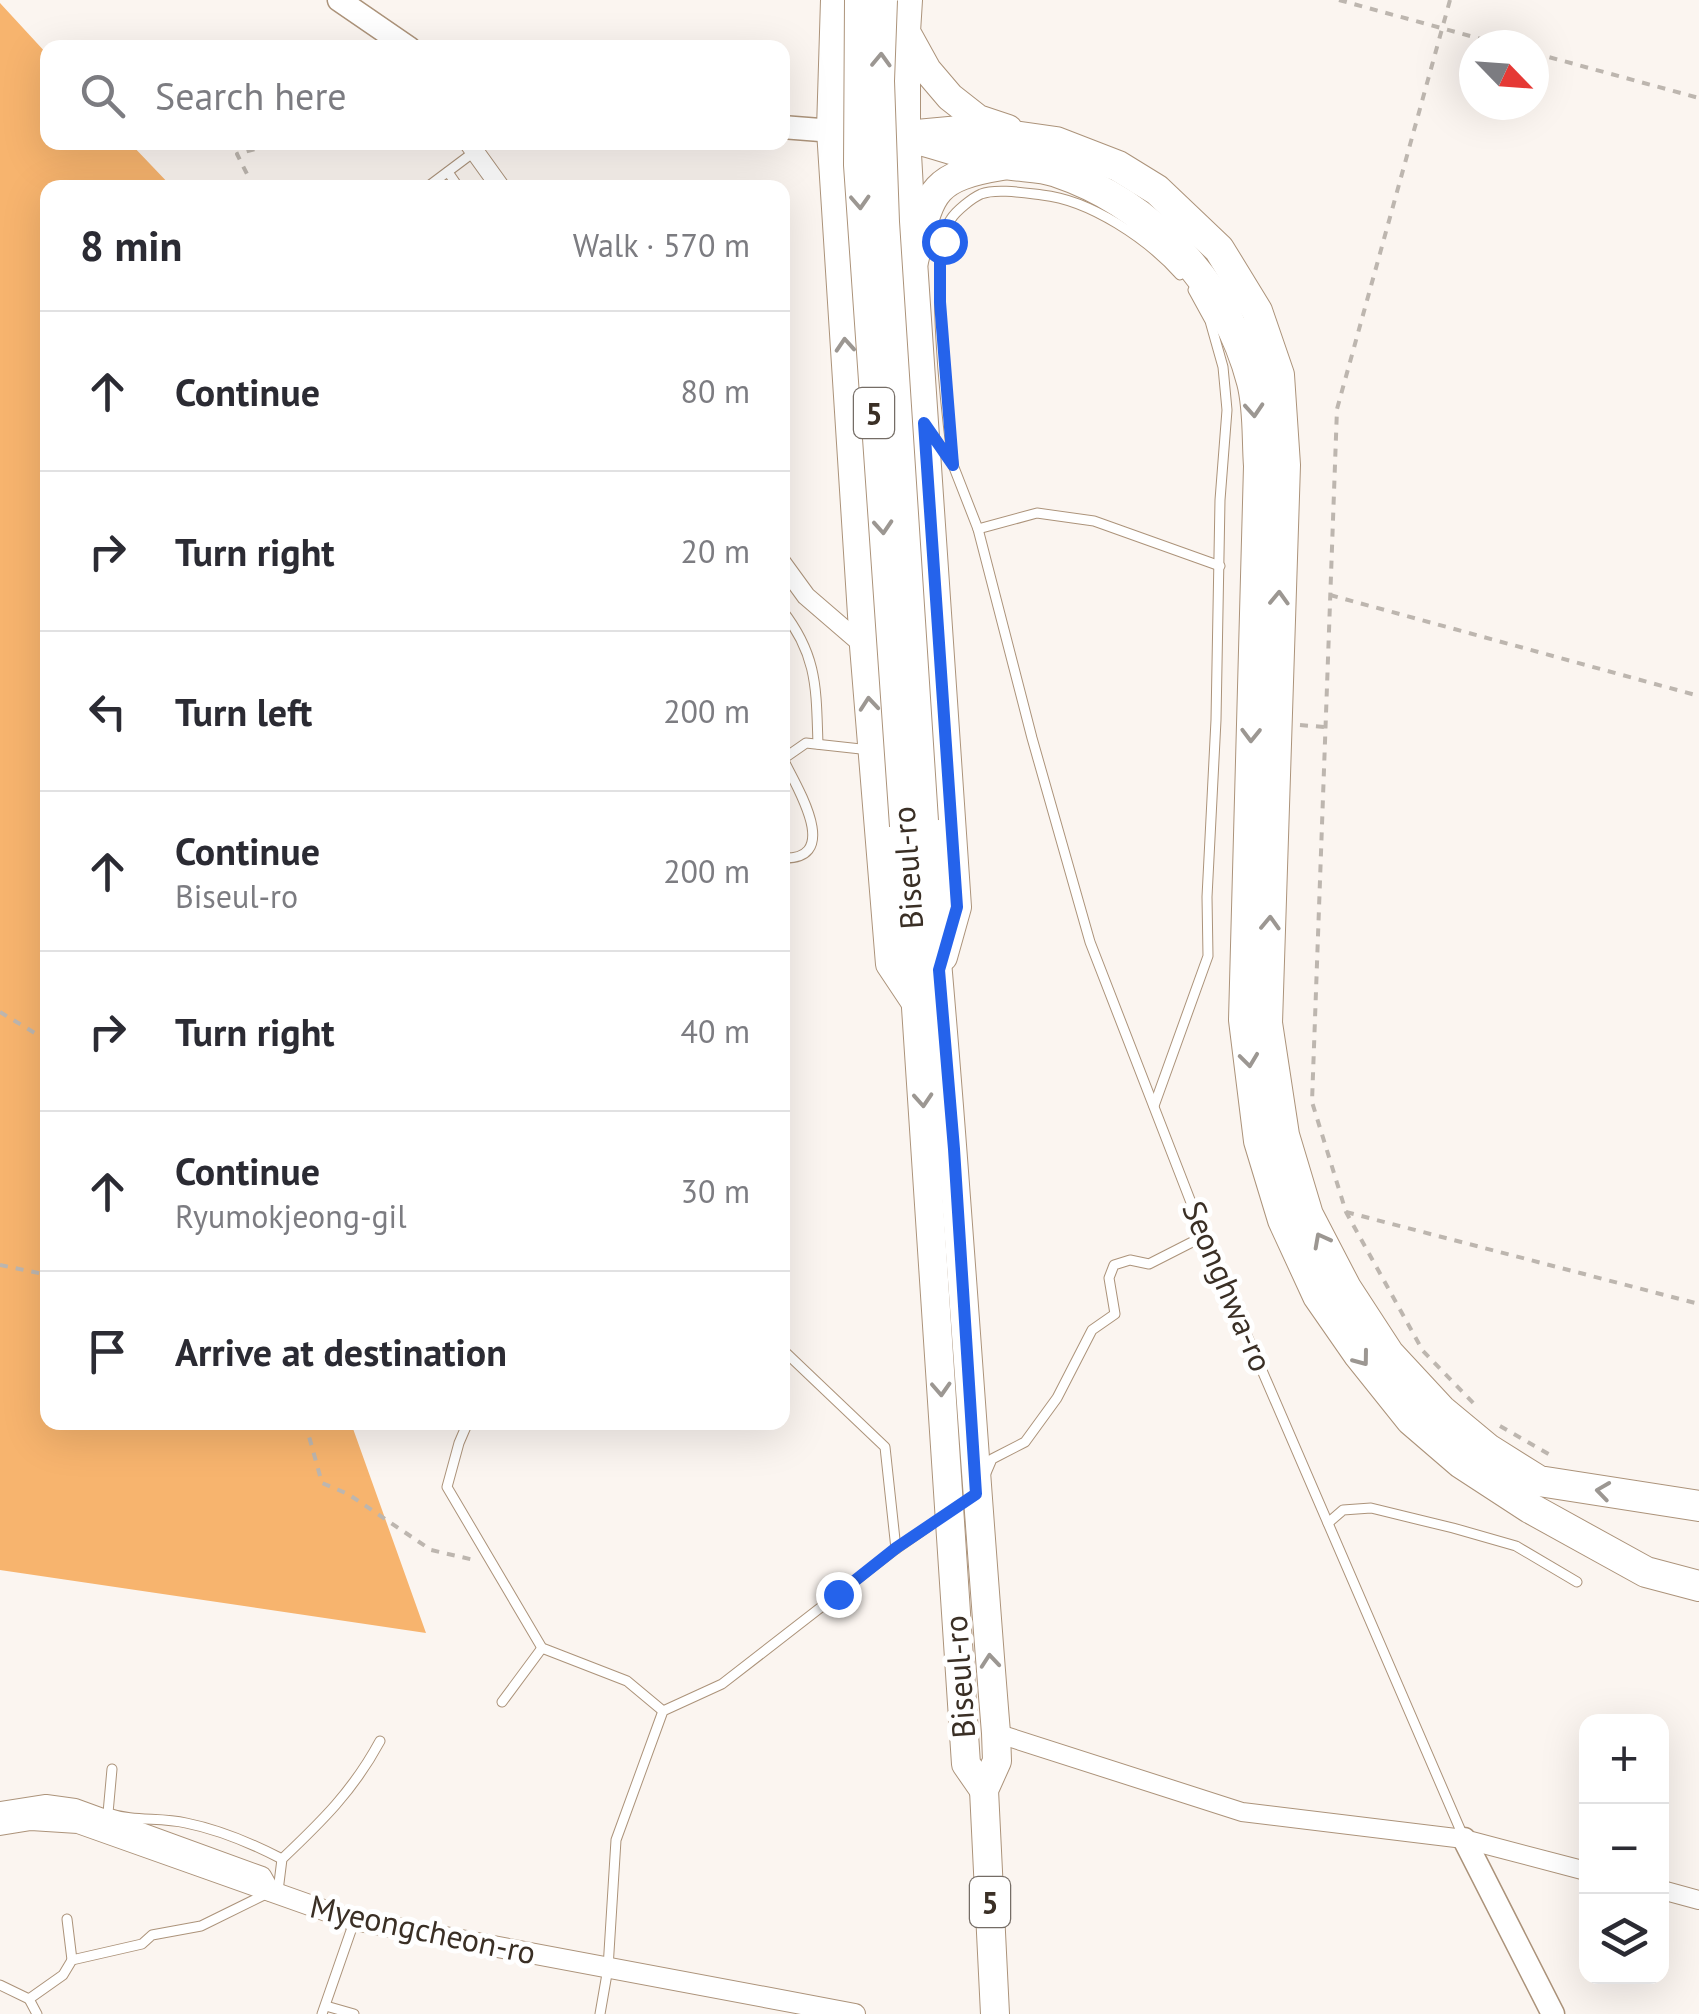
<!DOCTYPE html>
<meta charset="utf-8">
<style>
body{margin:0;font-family:"PT Sans",sans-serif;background:#f2f2f3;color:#2b2b33}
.controls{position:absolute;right:30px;bottom:30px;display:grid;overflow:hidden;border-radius:20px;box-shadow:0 10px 40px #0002}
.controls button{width:90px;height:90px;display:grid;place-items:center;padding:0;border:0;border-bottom:2px solid #e1e1e2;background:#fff;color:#2b2b33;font:50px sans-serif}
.compass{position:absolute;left:1459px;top:30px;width:90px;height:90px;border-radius:50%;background:#fff;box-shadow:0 10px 40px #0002;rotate:115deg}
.stop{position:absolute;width:30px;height:30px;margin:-22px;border:8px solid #2563eb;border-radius:50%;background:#fff}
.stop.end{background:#2563eb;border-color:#fff;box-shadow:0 2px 10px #0008}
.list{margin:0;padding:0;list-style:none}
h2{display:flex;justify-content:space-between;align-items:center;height:130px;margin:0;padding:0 40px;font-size:42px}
h2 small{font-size:32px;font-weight:400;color:#7c7c81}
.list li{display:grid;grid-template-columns:65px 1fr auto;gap:30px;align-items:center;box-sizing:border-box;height:160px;padding:0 40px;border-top:2px solid #e1e1e2}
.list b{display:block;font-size:38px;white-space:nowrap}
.list p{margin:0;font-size:32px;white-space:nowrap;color:#7c7c81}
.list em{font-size:32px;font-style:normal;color:#7c7c81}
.icon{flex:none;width:55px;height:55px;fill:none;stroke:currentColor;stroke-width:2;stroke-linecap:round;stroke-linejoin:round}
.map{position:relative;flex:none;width:1699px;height:2014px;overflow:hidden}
.search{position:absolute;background:#fff;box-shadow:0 10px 40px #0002;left:40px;top:40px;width:750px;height:110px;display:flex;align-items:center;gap:25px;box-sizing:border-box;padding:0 35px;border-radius:20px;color:#7c7c81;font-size:38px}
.panel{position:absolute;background:#fff;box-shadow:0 10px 40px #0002;left:40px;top:180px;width:750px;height:1250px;border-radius:20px}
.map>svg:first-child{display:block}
.forest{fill:#f7b46e}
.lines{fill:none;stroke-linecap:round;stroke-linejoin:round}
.service-casing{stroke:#ac937a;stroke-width:11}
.minor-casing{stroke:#ac937a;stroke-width:20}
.tertiary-casing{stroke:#ac937a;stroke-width:22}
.secondary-casing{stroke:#ac937a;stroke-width:25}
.primary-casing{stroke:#ac937a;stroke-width:30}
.motorway-casing{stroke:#ac937a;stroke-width:32}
.path{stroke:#bdb6af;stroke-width:4;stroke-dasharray:8 8;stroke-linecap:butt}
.service{stroke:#fff;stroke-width:9}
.minor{stroke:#fff;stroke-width:18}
.tertiary{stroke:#fff;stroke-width:20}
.secondary{stroke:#fff;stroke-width:22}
.primary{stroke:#fff;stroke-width:28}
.motorway{stroke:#fff;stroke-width:30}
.primary-bridge-casing{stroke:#ac937a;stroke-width:30;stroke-linecap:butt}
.primary-bridge{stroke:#fff;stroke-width:28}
.oneway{stroke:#9c9792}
.route{stroke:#2563eb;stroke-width:12}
.labels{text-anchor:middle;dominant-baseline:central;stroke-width:10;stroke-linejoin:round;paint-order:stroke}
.shield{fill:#fff;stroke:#756d66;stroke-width:2.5}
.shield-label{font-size:30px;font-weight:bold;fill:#3a2f25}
.street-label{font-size:32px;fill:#3a2f25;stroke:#fff}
</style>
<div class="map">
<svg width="1699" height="2014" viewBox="0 0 1699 2014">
<rect width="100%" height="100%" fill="#fbf5f0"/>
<polygon class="forest" points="0,3 47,54 48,142 130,143 172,187 48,188 48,1422 351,1423 426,1633 0,1570"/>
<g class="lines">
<defs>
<g id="service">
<polyline points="448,172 459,188"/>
<polyline points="426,188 474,152"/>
<polyline points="934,437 953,465 978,529 1032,738 1090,942 1204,1236 1463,1836"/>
<path d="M953,463C947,418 927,252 951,219C956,211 972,198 981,194C996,188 1025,193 1042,195C1090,200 1148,239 1180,275"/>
<polyline points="978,529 1037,513 1094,521 1220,566"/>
<path d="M782,610C818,656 816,689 818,744"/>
<path d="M782,858C844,861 795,784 783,759L806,743L870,750"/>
<polyline points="1154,1106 1208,956 1207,897 1216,720 1220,500 1227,410 1223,367 1210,321 1193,290"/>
<polyline points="782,1349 885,1447 896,1549"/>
<polyline points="468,1422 459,1443 447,1487 542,1648 627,1681 663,1711"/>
<polyline points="986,1473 992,1459 1025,1442 1057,1398 1092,1330 1115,1314 1109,1278 1114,1265 1130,1260 1149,1264 1204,1236"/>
<polyline points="1328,1523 1343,1510 1371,1508 1453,1528 1516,1546 1577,1582"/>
<polyline points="502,1702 542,1648"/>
<path d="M112,1769L108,1813C134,1822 159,1817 186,1823C221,1830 251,1843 282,1859"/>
<path d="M278,1891L282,1859C322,1821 353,1791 380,1741"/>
<polyline points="67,1919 72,1960"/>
<polyline points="0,1985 29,1999 63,1975 72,1960 142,1944 152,1935 201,1926 268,1893"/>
<polyline points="29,1999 37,2014"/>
<polyline points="326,2006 354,2014"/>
<polyline points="322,2014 354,1922"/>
<polyline points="600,2014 608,1968 616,1840 663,1711 722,1684 896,1549 974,1495"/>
</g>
<g id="minor">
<polyline points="468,142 501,188"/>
<polyline points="782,563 806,596 864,646"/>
<polyline points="996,1733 1242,1812 1464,1839 1586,1871"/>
<polyline points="0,1811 46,1804 75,1808 262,1876 271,1892"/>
<polyline points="1662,1890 1699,1900"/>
</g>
<polyline id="tertiary" points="0,1825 31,1820 78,1823 349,1919 855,2014"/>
<g id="secondary">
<polyline points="339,0 409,48"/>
<polyline points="782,127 846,132"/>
<polyline points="1464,1839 1553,2014"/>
</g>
<g id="primary">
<polyline points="835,0 831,130 864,646 890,964 916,1003"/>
<polyline points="908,0 906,32 927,70 950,97 978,119 1008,129"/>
<polyline points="906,32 906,136 913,261 957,907 943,957"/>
<path d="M924,821C954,1125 971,1429 996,1733L997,1761L984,1790L995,2014"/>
<polyline points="904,826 966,1764 984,1790"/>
</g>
<g id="motorway">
<polyline points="854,133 906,136 971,130 1056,142 1118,166 1157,190 1219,249 1257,311 1279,375 1285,465 1267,1023 1284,1135 1308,1215 1346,1288 1389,1354 1441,1410 1488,1449 1539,1481 1699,1506"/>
<path d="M924,141C950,148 977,158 1005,164C1022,167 1041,166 1057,172C1152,204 1227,286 1252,382C1259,408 1257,439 1259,466L1244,1020L1259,1141L1283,1220L1318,1296L1359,1355L1411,1420L1461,1463L1530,1508L1646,1572L1699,1586"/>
<path d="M913,261C930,194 928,177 1002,165"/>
</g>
</defs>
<use href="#service" class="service-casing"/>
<use href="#minor" class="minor-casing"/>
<use href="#tertiary" class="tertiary-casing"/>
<use href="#secondary" class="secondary-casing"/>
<use href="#primary" class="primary-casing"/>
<use href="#motorway" class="motorway-casing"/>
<g class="path">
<polyline points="1339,0 1503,45"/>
<polyline points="1450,0 1337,409 1312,1102 1346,1212 1423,1351 1477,1407"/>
<polyline points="1534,53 1699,98"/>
<polyline points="358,142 364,149"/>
<polyline points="254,188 237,154 281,142"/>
<polyline points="1330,595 1699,696"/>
<polyline points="1300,725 1325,727"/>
<polyline points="0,1012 48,1041"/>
<polyline points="1346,1212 1699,1304"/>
<polyline points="0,1265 48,1275"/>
<polyline points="305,1422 322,1483 348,1494 431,1550 474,1560"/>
<polyline points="1500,1426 1552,1456"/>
</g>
<use href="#service" class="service"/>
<use href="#minor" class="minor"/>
<use href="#tertiary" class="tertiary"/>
<use href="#secondary" class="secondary"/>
<use href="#primary" class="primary"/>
<use href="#motorway" class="motorway"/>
<defs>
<g id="primary-bridge">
<polyline points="859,0 858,165 904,826"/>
<polyline points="883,0 880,81 885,222 924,821"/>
</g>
</defs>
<use href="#primary-bridge" class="primary-bridge-casing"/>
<use href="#primary-bridge" class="primary-bridge"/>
</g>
<defs><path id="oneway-chevron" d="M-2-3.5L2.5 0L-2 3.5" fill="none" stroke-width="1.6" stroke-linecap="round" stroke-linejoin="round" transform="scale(2.5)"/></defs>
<g class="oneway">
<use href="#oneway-chevron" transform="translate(881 60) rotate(-88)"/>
<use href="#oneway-chevron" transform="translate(860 202) rotate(87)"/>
<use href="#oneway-chevron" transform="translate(845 345) rotate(-94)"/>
<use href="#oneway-chevron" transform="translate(1254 410) rotate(86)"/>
<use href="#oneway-chevron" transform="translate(883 527) rotate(86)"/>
<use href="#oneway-chevron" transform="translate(1279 598) rotate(-88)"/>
<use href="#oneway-chevron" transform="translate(869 704) rotate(-95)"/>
<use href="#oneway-chevron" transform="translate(1251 735) rotate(91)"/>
<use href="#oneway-chevron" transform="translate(1270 923) rotate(-88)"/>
<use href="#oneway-chevron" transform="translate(1249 1060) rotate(83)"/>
<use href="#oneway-chevron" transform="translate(923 1100) rotate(86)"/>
<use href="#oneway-chevron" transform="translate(1321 1240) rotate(-118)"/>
<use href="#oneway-chevron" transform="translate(1362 1359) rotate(53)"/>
<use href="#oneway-chevron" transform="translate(941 1389) rotate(87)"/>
<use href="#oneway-chevron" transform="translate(1603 1491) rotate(-172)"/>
<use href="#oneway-chevron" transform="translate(990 1661) rotate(-95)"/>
</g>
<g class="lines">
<polyline class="route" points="838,1594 896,1548 976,1494 954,1149 939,970 957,907 924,423 953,465 940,302 940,262 944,241"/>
</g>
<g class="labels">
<g class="shield">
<rect x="854" y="388" width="40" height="50" rx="8"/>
<rect x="970" y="1877" width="40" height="50" rx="8"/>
</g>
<g class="shield-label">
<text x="874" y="413">5</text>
<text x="990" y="1902">5</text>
</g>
<g class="street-label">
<text transform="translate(907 868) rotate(-94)">Biseul-ro</text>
<text transform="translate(1228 1286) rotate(67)">Seonghwa-ro</text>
<text transform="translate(959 1677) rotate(-94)">Biseul-ro</text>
<text transform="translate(423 1929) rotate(12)">Myeongcheon-ro</text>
</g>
</g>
</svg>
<div class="controls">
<button>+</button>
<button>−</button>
<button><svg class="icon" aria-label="layers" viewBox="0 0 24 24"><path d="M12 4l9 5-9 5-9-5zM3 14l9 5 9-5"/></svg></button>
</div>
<svg class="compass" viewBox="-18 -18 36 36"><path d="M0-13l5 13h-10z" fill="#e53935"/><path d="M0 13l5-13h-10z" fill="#7c7c81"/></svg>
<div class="stop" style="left:944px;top:241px"></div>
<div class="stop end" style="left:838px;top:1594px"></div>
<div class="search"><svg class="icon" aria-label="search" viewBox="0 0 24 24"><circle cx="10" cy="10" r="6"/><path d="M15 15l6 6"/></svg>Search here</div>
<section class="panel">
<h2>8 min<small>Walk · 570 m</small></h2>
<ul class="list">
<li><svg class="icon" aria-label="ahead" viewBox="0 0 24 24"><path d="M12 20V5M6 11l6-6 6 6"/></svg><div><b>Continue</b></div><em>80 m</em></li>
<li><svg class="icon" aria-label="right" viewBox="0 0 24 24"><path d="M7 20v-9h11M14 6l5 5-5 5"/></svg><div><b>Turn right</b></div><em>20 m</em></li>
<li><svg class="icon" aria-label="left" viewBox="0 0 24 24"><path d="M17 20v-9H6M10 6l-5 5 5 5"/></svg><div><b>Turn left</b></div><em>200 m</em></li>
<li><svg class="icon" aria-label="ahead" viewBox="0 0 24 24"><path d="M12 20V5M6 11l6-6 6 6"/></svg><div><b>Continue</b><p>Biseul-ro</p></div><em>200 m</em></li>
<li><svg class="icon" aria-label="right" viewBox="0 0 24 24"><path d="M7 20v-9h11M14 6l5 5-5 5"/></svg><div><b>Turn right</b></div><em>40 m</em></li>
<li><svg class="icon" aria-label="ahead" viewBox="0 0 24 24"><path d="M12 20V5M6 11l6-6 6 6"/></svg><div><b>Continue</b><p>Ryumokjeong-gil</p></div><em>30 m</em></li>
<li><svg class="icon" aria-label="arrive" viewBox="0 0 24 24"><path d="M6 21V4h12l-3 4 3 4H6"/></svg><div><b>Arrive at destination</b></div></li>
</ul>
</section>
</div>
